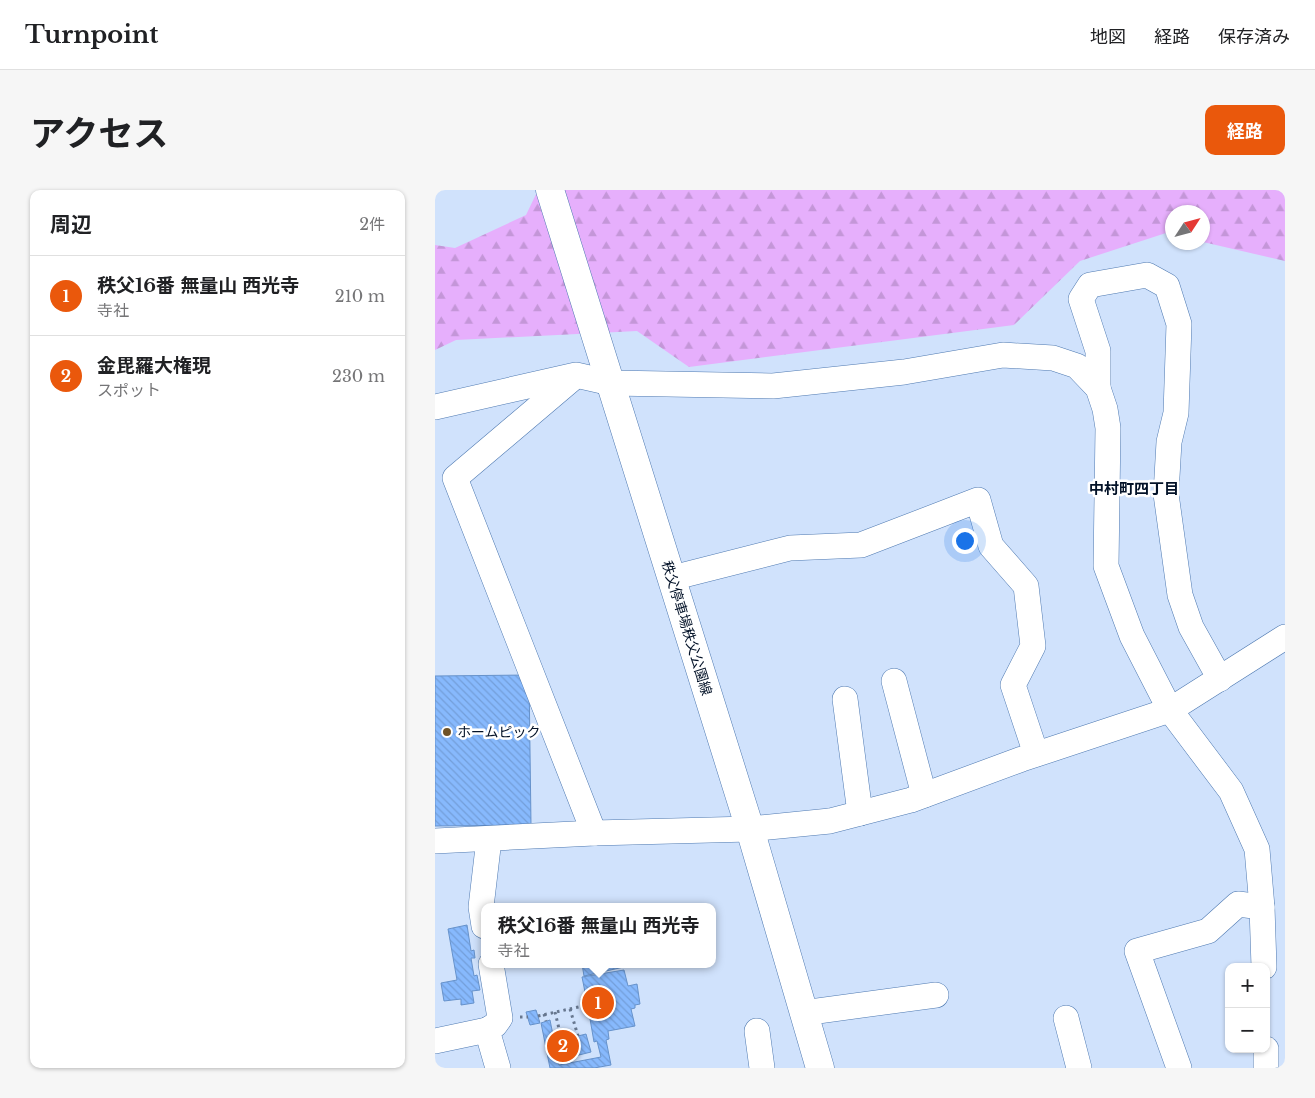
<!DOCTYPE html>
<html lang="ja">
<meta charset="utf-8">
<style>
body{margin:0;font-family:"Libre Baskerville","Noto Sans JP",serif;background:#f6f6f6;color:#202124}
.controls{position:absolute;right:15px;bottom:15px;display:grid;overflow:hidden;border-radius:10px;box-shadow:0 1px 4px #0004}
.controls button{width:45px;height:45px;display:grid;place-items:center;padding:0;border:0;border-bottom:1px solid #e0e0e0;background:#fff;color:#202124;font:25px sans-serif}
.compass{position:absolute;left:730px;top:15px;width:45px;height:45px;border-radius:50%;background:#fff;box-shadow:0 1px 4px #0004;rotate:54deg}
.you{position:absolute;left:529px;top:350px;width:18px;height:18px;margin:-12px;border:4px solid #fff;border-radius:50%;background:#1a73e8;box-shadow:0 0 0 8px #1a73e833}
.badge{display:grid;place-items:center;width:32px;height:32px;border-radius:50%;background:#ea580c;color:#fff;font-size:16px;font-weight:700}
.pin{position:absolute;translate:-50% -50%;border:2px solid #fff;box-shadow:0 1px 5px #0006}
.popup{position:absolute;left:46px;top:713px;width:235px;height:65px;box-sizing:border-box;display:grid;place-content:center;border-radius:10px;background:#fff;filter:drop-shadow(0 1px 4px #0005);font-size:16px;white-space:nowrap;color:#757577}
.popup b{font-size:19px;color:#202124}
.popup::after{content:'';position:absolute;left:50%;top:100%;margin-left:-10px;border:10px solid transparent;border-top-color:#fff}
.list{margin:0;padding:0;list-style:none}
h2{display:flex;justify-content:space-between;align-items:center;height:65px;margin:0;padding:0 20px;font-size:21px}
h2 small{font-size:16px;font-weight:400;color:#757577}
.list li{display:grid;grid-template-columns:32px 1fr auto;gap:15px;align-items:center;box-sizing:border-box;height:80px;padding:0 20px;border-top:1px solid #e0e0e0}
.list b{display:block;font-size:19px;white-space:nowrap}
.list p{margin:0;font-size:16px;white-space:nowrap;color:#757577}
.list em{font-size:16px;font-style:normal;color:#757577}
.map{position:relative;flex:none;width:850px;height:878px;overflow:hidden;border-radius:10px}
header{display:flex;align-items:center;gap:30px;box-sizing:border-box;height:70px;padding:0 25px;background:#fff;border-bottom:1px solid #e0e0e0}
header strong{font-size:24px}
nav{display:flex;gap:28px;margin-inline-start:auto;font-size:18px}
.intro{display:flex;align-items:center;justify-content:space-between;box-sizing:border-box;height:120px;padding:0 30px}
h1{margin:0;font-size:35px}
.button{padding:12px 22px;border-radius:10px;background:#ea580c;color:#fff;font-size:18px;font-weight:700}
main{display:flex;gap:30px;padding:0 30px}
aside{flex:1;background:#fff;border-radius:10px;box-shadow:0 1px 4px #0004}
.map>svg:first-child{display:block}
.forest{fill:url(#forest-firs)}
.building{fill:url(#building-back-hatch);stroke:#6692cb}
.lines{fill:none;stroke-linecap:round;stroke-linejoin:round}
.minor-casing{stroke:#4e79b1;stroke-width:26}
.major-casing{stroke:#4e79b1;stroke-width:29}
.path{stroke:#67778f;stroke-width:3;stroke-dasharray:2.5 4;stroke-linecap:butt}
.minor{stroke:#fff;stroke-width:25}
.major{stroke:#fff;stroke-width:28}
.poi-dot{fill:#6f5226;stroke:#fff;stroke-width:2}
.labels{text-anchor:middle;dominant-baseline:central;stroke-width:5;stroke-linejoin:round;paint-order:stroke}
.street-label{font-size:14px;fill:#031228;stroke:#fff}
.poi-label{font-size:14px;fill:#031228;stroke:#fff;text-anchor:start}
.neighbourhood-label{font-size:15px;font-weight:bold;fill:#031228;stroke:#fff}
</style>
<header>
<strong>Turnpoint</strong>
<nav><a>地図</a><a>経路</a><a>保存済み</a></nav>
</header>
<div class="intro"><h1>アクセス</h1><a class="button">経路</a></div>
<main>
<aside>
<h2>周辺<small>2件</small></h2>
<ul class="list">
<li><span class="badge">1</span><div><b>秩父16番 無量山 西光寺</b><p>寺社</p></div><em>210 m</em></li>
<li><span class="badge">2</span><div><b>金毘羅大権現</b><p>スポット</p></div><em>230 m</em></li>
</ul>
</aside>
<div class="map">
<svg width="850" height="878" viewBox="0 0 850 878">
<defs>
<pattern id="forest-firs" width="22" height="20" patternUnits="userSpaceOnUse" patternTransform="scale(1.25)"><rect width="22" height="20" fill="#e6affc"/><path d="M5 1l3.5 6h-7zM16 11l3.5 6h-7z" fill="#c496d8"/></pattern>
<pattern id="building-back-hatch" width="6" height="6" patternUnits="userSpaceOnUse" patternTransform="scale(1.25)"><rect width="6" height="6" fill="#87b9fd"/><path d="M-1 5l2 2M0 0l6 6M5-1l2 2" fill="none" stroke="#739ed9"/></pattern>
</defs>
<rect width="100%" height="100%" fill="#d0e2fc"/>
<polygon class="forest" points="103,0 850,0 850,71 768,52 768,22 738,22 737,45 731,43 645,71 579,135 254,177 202,141 21,150 0,160 0,55 20,58 91,25"/>
<g class="building">
<polygon points="94,485 96,635 0,636 0,486"/>
<polygon points="32,735 36,761 39,760 40,768 36,768 39,786 42,785 45,800 37,801 39,813 26,815 26,809 9,811 6,793 22,790 13,739"/>
<polygon points="147,774 202,774 149,786"/>
<polygon points="189,780 193,796 202,794 205,814 200,815 200,818 196,819 200,836 173,841 174,849 171,850 176,875 159,878 115,878 106,833 115,830 124,875 166,867 162,851 159,852 154,823 150,824 148,816 146,809 151,807 147,787"/>
<polygon points="101,820 105,833 95,835 91,822"/>
<polygon points="151,844 156,862 140,866 135,848"/>
<polygon points="132,850 137,865 126,868 121,853"/>
</g>
<g class="lines">
<defs>
<g id="minor">
<polyline points="138,188 20,288 159,643"/>
<polyline points="663,198 663,161 646,109 655,95 712,85 732,96 744,134 741,223 734,252 731,304 745,405 756,437 785,489"/>
<polyline points="0,217 141,185 176,193 338,196 469,182 568,165 618,168 642,176 663,198 670,219 673,238 671,376 697,446 735,520 796,601 822,659 827,717 829,777"/>
<polyline points="237,388 355,358 426,355 543,310 556,356 591,396 598,456 578,495 601,564"/>
<polyline points="459,491 489,605"/>
<polyline points="410,509 425,623"/>
<polyline points="0,651 159,643 315,639 395,631 476,610 587,569 735,520 850,447"/>
<polyline points="49,736 46,717 54,649"/>
<polyline points="56,774 65,828 60,835 52,840 63,878"/>
<polyline points="368,823 501,805"/>
<polyline points="631,828 644,878"/>
<polyline points="322,841 327,878"/>
<polyline points="0,851 52,840"/>
<polyline points="831,859 831,878"/>
<polyline points="744,878 702,761 773,741 803,714 827,717"/>
</g>
<polyline id="major" points="115,0 315,639 385,878"/>
</defs>
<use href="#minor" class="minor-casing"/>
<use href="#major" class="major-casing"/>
<g class="path">
<polyline points="135,819 143,846"/>
<polyline points="120,822 127,851"/>
<polyline points="109,824 111,831"/>
<polyline points="103,826 148,816"/>
<polyline points="85,827 93,827"/>
</g>
<use href="#minor" class="minor"/>
<use href="#major" class="major"/>
</g>
<circle class="poi-dot" cx="12" cy="542" r="5"/>
<g class="labels">
<g class="street-label">
<text transform="translate(252 438) rotate(73)">秩父停車場秩父公園線</text>
</g>
<g class="poi-label">
<text x="22" y="542">ホームピック</text>
</g>
<g class="neighbourhood-label">
<text x="699" y="298">中村町四丁目</text>
</g>
</g>
</svg>
<div class="controls">
<button>+</button>
<button>−</button>
</div>
<svg class="compass" viewBox="-18 -18 36 36"><path d="M0-13l5 13h-10z" fill="#e53935"/><path d="M0 13l5-13h-10z" fill="#757577"/></svg>
<div class="you"></div>
<div class="pin badge" style="left:163px;top:813px">1</div>
<div class="popup"><b>秩父16番 無量山 西光寺</b>寺社</div>
<div class="pin badge" style="left:128px;top:856px">2</div>
</div>
</main>
